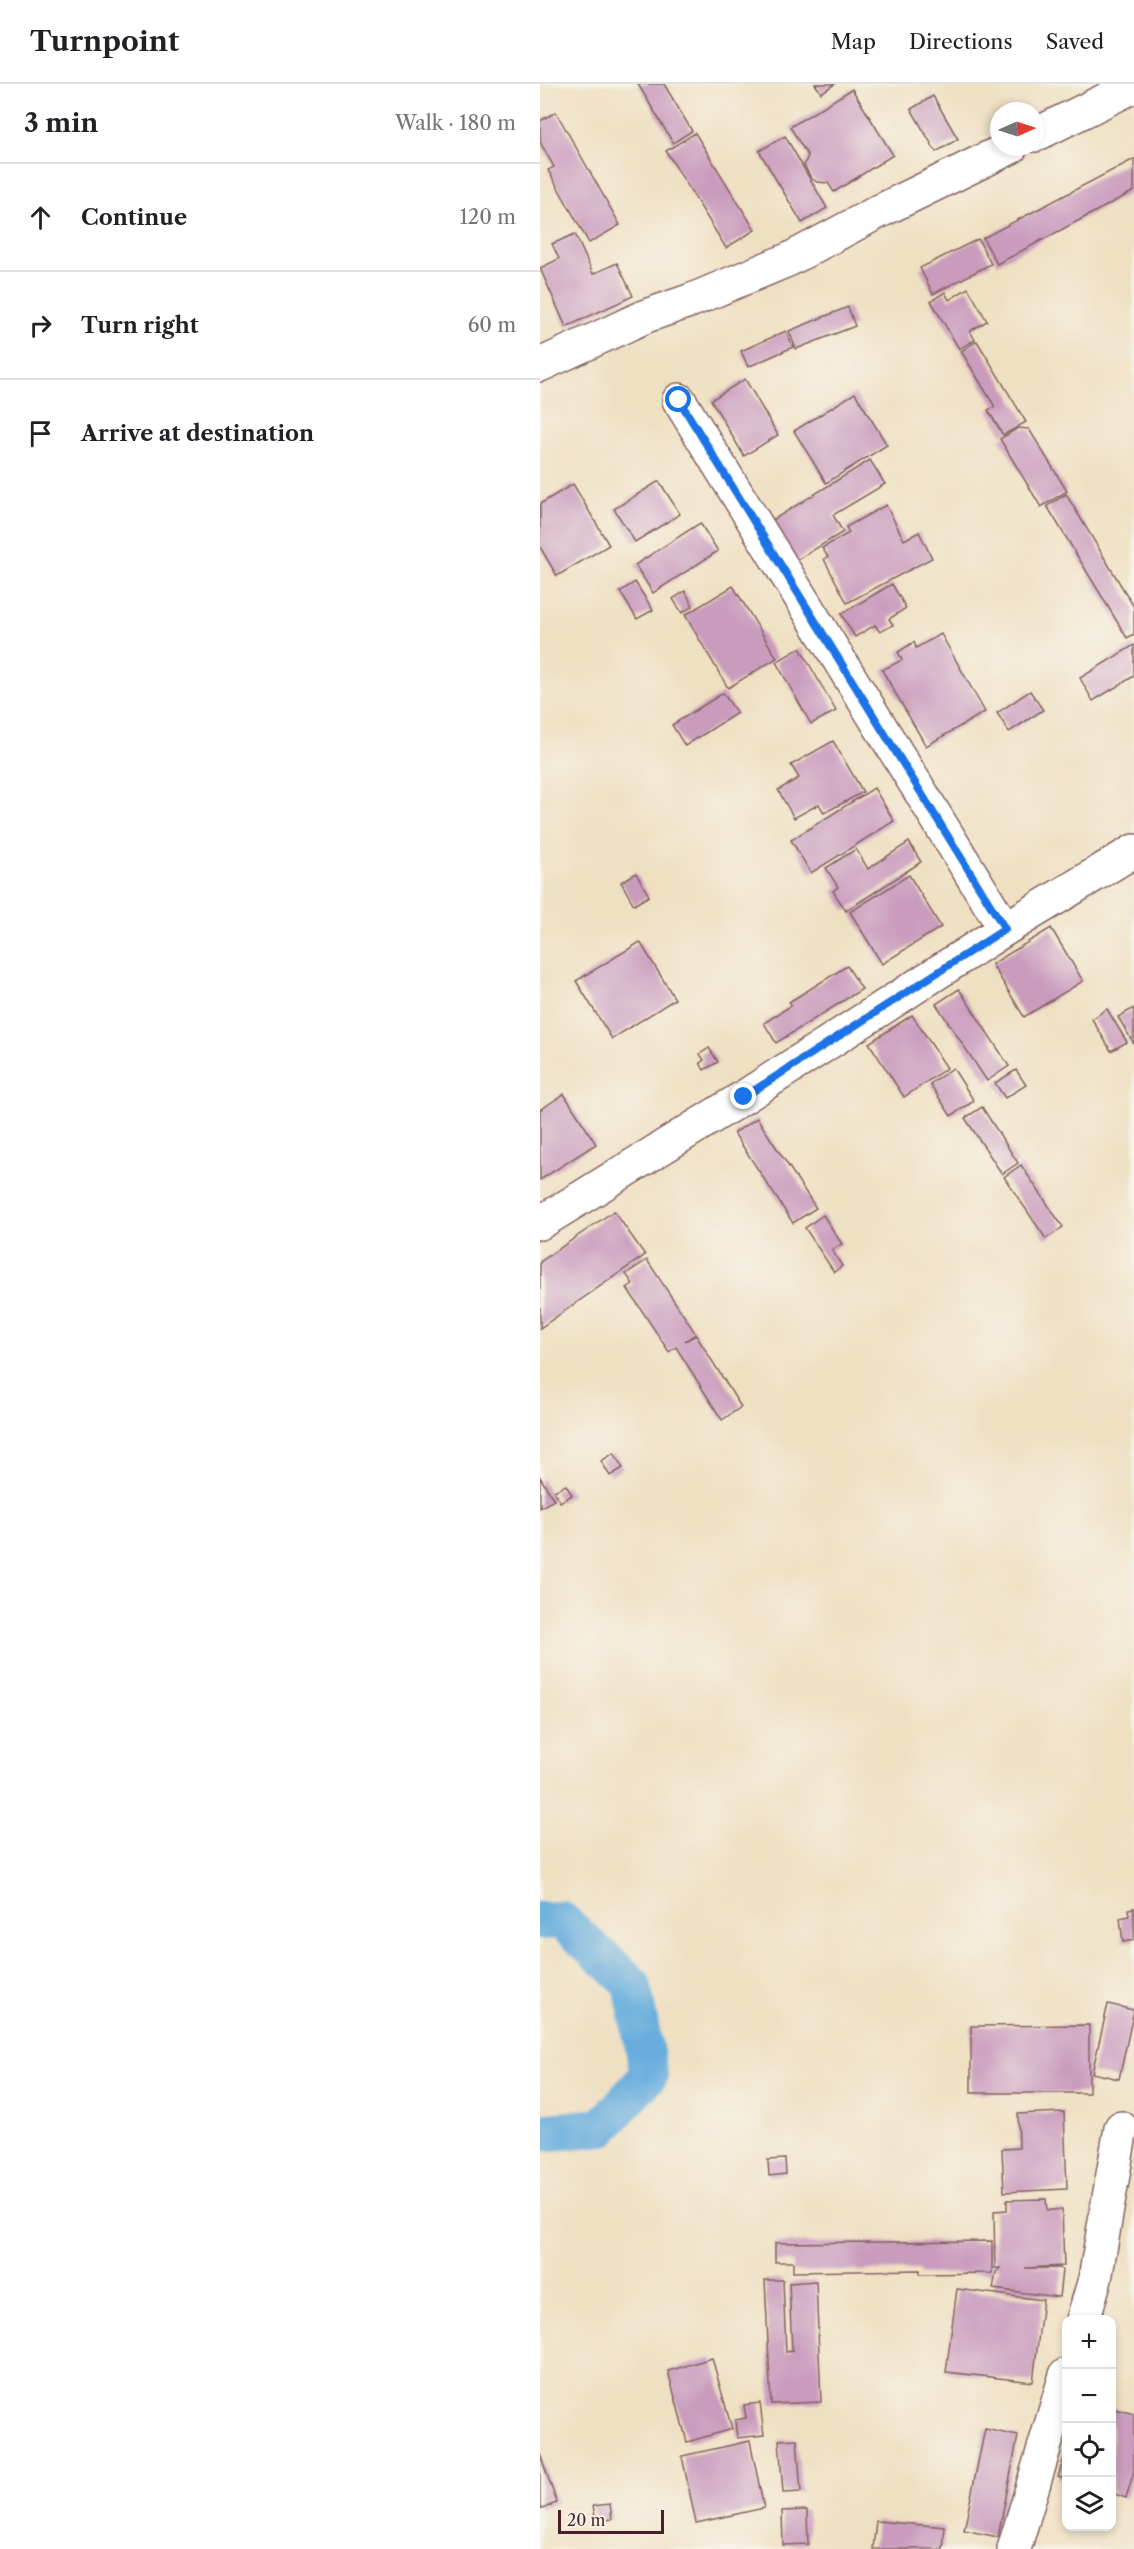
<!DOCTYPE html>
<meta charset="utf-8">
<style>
body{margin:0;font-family:"Libre Caslon Text",serif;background:#f2f2f2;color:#202124}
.controls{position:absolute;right:18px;bottom:18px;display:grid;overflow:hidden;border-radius:12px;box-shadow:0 3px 9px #0003}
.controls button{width:54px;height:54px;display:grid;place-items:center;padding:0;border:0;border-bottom:2px solid #e0e0e0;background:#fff;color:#202124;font:30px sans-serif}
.compass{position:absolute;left:450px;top:18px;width:54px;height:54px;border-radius:50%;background:#fff;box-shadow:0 3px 9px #0003;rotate:87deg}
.scale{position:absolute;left:18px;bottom:15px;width:106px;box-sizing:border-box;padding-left:6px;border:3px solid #4a1f2b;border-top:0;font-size:16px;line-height:21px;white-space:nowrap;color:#4a1f2b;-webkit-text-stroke:4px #f7f3e8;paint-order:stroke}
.stop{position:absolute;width:18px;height:18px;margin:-14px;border:4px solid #1a73e8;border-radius:50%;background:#fff}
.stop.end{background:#1a73e8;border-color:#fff;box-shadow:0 2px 6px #0008}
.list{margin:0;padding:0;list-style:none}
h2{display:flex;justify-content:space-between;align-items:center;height:78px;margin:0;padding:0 24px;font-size:26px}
h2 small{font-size:20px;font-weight:400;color:#757577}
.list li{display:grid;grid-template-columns:39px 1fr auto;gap:18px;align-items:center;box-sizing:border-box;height:108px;padding:0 24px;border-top:2px solid #e0e0e0}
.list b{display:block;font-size:22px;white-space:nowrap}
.list em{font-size:20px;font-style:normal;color:#757577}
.icon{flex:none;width:33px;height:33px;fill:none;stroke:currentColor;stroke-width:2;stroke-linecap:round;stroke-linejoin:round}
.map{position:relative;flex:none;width:594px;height:2465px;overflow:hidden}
header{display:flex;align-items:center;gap:36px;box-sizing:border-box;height:84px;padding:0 30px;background:#fff;border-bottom:2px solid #e0e0e0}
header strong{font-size:28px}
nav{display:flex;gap:33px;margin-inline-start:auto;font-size:21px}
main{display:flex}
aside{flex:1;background:#fff}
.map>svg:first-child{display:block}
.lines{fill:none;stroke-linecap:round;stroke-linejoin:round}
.canal{stroke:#67addd;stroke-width:38}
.building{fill:#c99bbd}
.street-casing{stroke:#846360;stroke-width:36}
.street{stroke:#fff;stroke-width:33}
.route{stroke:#1a73e8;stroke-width:8}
</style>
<header>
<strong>Turnpoint</strong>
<nav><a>Map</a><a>Directions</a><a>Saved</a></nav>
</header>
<main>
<aside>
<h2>3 min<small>Walk · 180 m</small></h2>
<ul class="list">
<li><svg class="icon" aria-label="ahead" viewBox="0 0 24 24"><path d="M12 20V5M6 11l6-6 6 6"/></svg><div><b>Continue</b></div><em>120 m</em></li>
<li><svg class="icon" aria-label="right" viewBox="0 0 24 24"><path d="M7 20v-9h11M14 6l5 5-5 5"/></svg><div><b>Turn right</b></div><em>60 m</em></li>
<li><svg class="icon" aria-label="arrive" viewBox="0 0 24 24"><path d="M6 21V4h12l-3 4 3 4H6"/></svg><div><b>Arrive at destination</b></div></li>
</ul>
</aside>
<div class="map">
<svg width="594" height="2465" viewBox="0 0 594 2465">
<rect width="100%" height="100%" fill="#f7f3e8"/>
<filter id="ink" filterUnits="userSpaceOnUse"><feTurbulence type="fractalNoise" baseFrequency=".0167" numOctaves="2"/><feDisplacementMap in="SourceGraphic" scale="12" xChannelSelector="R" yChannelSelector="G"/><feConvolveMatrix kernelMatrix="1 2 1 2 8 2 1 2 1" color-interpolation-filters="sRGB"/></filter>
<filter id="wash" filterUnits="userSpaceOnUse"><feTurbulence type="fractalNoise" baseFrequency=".008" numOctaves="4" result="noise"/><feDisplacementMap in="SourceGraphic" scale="24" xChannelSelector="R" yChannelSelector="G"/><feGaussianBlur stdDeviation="1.35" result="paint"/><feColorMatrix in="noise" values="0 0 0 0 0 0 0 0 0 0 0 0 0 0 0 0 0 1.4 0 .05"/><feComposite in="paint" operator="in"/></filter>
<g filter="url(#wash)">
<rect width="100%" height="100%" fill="#efe0c2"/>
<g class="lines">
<polyline class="canal" points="0,1837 21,1836 92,1900 109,1991 62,2043 0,2049"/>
</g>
<g id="blocks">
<g class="building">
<polygon points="98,0 124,0 152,47 133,59"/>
<polygon points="275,0 295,0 281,9"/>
<polygon points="312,5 353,71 294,108 288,99 277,98 271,94 264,81 268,72 250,43"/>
<polygon points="393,12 418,55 396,68 371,25"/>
<polygon points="16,28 80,141 49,159 8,86 14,83 0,58 0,37"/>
<polygon points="155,49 215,146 186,164 126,67"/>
<polygon points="245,52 287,124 262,139 219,67"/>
<polygon points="594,75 594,107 457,180 443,154"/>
<polygon points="35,150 53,190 77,179 93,212 26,243 0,184 19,175 12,160"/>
<polygon points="438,155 451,180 393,210 380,184"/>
<polygon points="428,204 447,237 430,247 435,256 419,265 391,217 405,208 409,216"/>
<polygon points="308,223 315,242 256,265 249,247"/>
<polygon points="246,247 253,263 208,283 201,267"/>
<polygon points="437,257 486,338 463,351 448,326 455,323 421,267"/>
<polygon points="205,295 238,351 204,372 171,316"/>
<polygon points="315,309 347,361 286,399 254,347"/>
<polygon points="478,344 489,345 527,407 501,423 460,355"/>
<polygon points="330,376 345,400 293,431 303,448 249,481 231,437"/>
<polygon points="119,397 140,430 95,458 74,425"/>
<polygon points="33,400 69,461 17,492 0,463 0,420"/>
<polygon points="526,410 594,523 594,550 587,554 507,422"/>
<polygon points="346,421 364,456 379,448 392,474 307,519 284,475 288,473 282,464 309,449 306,443"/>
<polygon points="160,439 178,467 113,509 95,481"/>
<polygon points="95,498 113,526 97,535 80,508"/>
<polygon points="352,500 366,524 349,535 353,541 340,548 335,541 315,553 301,530"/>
<polygon points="193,502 237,574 188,604 145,531"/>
<polygon points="145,507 153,522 142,529 133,515"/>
<polygon points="401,550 445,628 386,662 342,586 362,576 358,568 374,558 376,564"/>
<polygon points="594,561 594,592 553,617 540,594"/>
<polygon points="260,564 296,627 271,640 236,578"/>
<polygon points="490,607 503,626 469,648 457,629"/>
<polygon points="183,609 197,629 145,662 132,641"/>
<polygon points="293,657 323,708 284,729 279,720 254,734 238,706 259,694 251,681"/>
<polygon points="334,704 354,737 271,789 251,756"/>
<polygon points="369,758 381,778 306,827 293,807 298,803 286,784 316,765 328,785"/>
<polygon points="96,789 109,812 94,821 81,798"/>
<polygon points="369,791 401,843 342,880 310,828"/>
<polygon points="511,844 543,897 484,933 452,880"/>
<polygon points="100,858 135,915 72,955 36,897"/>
<polygon points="307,882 322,905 236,959 224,939 252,921 249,918"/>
<polygon points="419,905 469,982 447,997 396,920"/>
<polygon points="594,924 594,960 578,933"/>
<polygon points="567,925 587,958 571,967 552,935"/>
<polygon points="372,931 407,984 364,1013 329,959"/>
<polygon points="169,964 178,978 164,986 160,979 164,976 160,970"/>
<polygon points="413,984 434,1017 411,1032 390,1000"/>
<polygon points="476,986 486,1001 465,1014 455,999"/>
<polygon points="24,1010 56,1060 0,1096 0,1026"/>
<polygon points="442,1023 478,1079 462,1090 425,1034"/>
<polygon points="217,1034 276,1124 253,1139 194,1049"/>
<polygon points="481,1081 523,1143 506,1155 464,1093"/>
<polygon points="74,1127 105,1171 0,1244 0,1178"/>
<polygon points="283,1131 302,1160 292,1166 302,1182 294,1188 265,1144"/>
<polygon points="107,1176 156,1250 145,1257 156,1251 201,1323 182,1336 136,1263 129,1268 87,1204 93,1200 86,1190"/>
<polygon points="74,1369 83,1384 70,1392 61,1377"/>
<polygon points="0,1393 14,1416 0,1424"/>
<polygon points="26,1401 32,1411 20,1418 14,1407"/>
<polygon points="594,1824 594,1856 583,1858 580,1834 589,1832 588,1825"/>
<polygon points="568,1920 594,1926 579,1995 552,1989"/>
<polygon points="549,1941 549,2009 431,2009 431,1942"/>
<polygon points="524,2028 527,2105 464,2108 462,2065 479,2064 478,2030"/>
<polygon points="245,2075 246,2090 229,2092 228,2076"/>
<polygon points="506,2115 507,2126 522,2126 524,2182 485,2184 520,2184 522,2186 519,2213 453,2205 456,2188 460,2184 455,2184 454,2127 467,2126 467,2116"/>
<polygon points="452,2157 452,2189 380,2190 380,2186 253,2188 253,2178 235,2178 235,2159"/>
<polygon points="225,2196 243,2196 246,2268 252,2267 249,2199 276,2197 281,2318 231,2320"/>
<polygon points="417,2205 503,2216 493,2298 406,2288"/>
<polygon points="172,2274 192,2345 147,2358 128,2287"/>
<polygon points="220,2319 224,2351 197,2354 195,2336 206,2334 204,2321"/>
<polygon points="572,2324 594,2330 594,2387 586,2414 572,2409"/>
<polygon points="445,2345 478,2352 458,2453 424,2446"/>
<polygon points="257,2355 261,2408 243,2409 239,2356"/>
<polygon points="210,2357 224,2424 156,2439 142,2372"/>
<polygon points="526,2367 526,2396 518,2393"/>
<polygon points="0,2370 17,2419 0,2425"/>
<polygon points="70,2420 72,2435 56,2438 53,2422"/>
<polygon points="267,2426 268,2460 243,2461 242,2427"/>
<polygon points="336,2437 405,2443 403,2465 333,2465"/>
</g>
</g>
</g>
<g filter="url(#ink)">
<use href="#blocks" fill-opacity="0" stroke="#846360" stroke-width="1.5"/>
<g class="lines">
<defs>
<g id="street">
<polyline points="495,51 594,2"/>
<polyline points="0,281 106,232 152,216 250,175 336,129 471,63"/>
<polyline points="139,316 465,845"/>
<polyline points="0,1139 204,1013 465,845 594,767"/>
<polyline points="543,2236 555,2195 581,2044"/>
<polyline points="474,2465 526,2291"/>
</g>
</defs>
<use href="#street" class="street-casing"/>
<use href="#street" class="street"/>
</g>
</g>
<g class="lines" filter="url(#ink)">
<polyline class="route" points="139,316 465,845 204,1013"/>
</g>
</svg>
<div class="controls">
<button>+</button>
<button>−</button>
<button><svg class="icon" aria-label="locate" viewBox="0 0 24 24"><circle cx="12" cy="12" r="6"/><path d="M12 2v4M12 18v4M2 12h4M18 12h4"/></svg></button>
<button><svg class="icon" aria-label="layers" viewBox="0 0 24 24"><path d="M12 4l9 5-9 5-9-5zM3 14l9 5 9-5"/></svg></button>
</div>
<svg class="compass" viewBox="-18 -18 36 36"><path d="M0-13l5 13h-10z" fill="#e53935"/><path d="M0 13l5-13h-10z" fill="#757577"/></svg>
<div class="scale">20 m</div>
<div class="stop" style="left:139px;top:316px"></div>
<div class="stop end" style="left:204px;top:1013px"></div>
</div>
</main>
